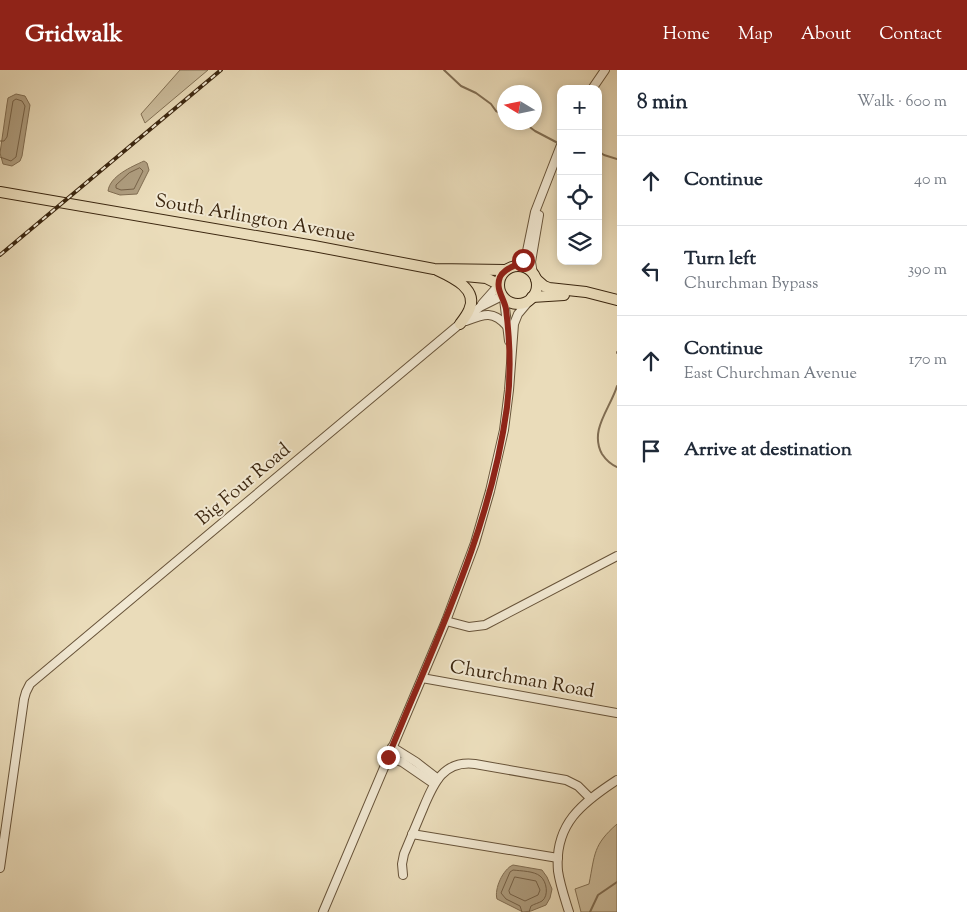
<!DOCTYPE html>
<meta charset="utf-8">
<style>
body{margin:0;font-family:"Sorts Mill Goudy",serif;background:#f2f2f3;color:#1f2937}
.controls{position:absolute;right:15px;top:15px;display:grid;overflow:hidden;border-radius:10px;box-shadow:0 2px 8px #0003}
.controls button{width:45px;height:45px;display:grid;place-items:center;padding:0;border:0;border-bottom:1px solid #e0e1e3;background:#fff;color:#1f2937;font:25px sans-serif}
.compass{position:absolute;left:497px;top:15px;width:45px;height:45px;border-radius:50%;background:#fff;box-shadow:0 2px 8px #0003;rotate:280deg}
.stop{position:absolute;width:15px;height:15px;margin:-11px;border:4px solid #8f2418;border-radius:50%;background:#fff}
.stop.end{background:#8f2418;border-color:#fff;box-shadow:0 1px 5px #0008}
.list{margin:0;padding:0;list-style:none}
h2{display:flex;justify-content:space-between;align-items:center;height:65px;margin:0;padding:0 20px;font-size:21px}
h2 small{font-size:16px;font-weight:400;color:#747a83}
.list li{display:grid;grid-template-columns:32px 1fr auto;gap:15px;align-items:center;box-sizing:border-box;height:90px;padding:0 20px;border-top:1px solid #e0e1e3}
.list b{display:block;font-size:19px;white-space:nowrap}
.list p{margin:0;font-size:16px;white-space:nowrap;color:#747a83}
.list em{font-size:16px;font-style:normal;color:#747a83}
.icon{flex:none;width:28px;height:28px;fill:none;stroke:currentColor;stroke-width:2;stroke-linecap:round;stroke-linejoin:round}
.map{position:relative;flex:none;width:617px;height:842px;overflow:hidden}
header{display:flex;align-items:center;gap:30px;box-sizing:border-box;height:70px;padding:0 25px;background:#8f2418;color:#fff}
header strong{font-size:24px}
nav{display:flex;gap:28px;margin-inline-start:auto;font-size:18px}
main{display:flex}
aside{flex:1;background:#fff}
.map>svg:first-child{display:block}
.green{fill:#ccbd9d;stroke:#847256}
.water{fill:#af9e80;stroke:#816e53}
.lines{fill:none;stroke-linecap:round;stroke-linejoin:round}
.shore{stroke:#766248;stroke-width:1}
.stream{stroke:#816e53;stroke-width:2}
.minor-casing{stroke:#68543a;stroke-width:10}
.major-casing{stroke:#3c2710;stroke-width:12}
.minor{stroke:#f1e8d2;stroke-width:8}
.major{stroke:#eadcba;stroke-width:10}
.rail-casing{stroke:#3c2710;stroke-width:4}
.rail{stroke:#f1e8d2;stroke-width:2;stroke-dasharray:5.5;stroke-linecap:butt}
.route{stroke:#8f2418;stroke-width:6}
.labels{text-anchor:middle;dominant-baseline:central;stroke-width:4;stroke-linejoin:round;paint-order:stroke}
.street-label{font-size:19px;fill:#3c2710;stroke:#f1e8d2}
</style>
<header>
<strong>Gridwalk</strong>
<nav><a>Home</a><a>Map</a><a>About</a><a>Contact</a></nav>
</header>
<main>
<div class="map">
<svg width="617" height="842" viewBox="0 0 617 842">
<rect width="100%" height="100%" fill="#eadcba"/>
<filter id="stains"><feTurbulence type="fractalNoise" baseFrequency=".004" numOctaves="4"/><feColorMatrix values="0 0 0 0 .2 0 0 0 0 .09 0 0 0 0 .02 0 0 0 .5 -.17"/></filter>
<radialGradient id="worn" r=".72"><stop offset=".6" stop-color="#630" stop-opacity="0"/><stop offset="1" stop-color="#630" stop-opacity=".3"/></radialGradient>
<g class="green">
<polygon points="180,0 208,0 145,53 141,44"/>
<path d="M617,754V842H581L575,819L589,814C595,784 593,775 617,754Z"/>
</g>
<g class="water">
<polygon points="16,24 25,26 30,35 22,86 20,91 12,96 3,94 0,83 7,34 8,28"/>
<path d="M144,91L147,93L149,100L137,124L120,125L108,121C110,106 131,97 144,91Z"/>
<path d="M513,795L542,800L547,807L552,819L550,828L546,835L531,841L523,842L497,829C494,819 503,799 513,795Z"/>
</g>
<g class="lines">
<g class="shore">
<polyline points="0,71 4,71 7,67 13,31 16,29 22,31 25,36 16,87 11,91 0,87"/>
<polygon points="140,98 143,101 134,119 121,120 116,118 116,115 129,103"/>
<polygon points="515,807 536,811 540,820 538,825 525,831 510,824 509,821"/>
<path d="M522,842L520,836L506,829L501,823L510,802L513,800C521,801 534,801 540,806C547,811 549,826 542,831C539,833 534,834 531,836L529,842"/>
</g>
<g class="stream">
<polyline points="444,0 461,16 476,23 491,34 496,41 504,45"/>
<polyline points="523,52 535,61 556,72"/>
<polyline points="598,81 604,85 617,89"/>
<polyline points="617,282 617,283"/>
<path d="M617,316C610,339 589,360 602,384C606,390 610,394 617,397"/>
<polyline points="590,842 598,825 617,812"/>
</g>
<defs>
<g id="minor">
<polyline points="592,19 605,0"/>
<polyline points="517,196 526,186 535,142 561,75"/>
<polyline points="533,204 531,192 539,145"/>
<polyline points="504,229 509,271"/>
<polyline points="482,234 498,216"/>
<path d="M466,251C484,244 493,240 507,256"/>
<polyline points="446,551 469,557 485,555 617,486"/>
<polyline points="422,608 617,643"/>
<polyline points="392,677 416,692 438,709"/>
<polyline points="388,687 402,692 434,714"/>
<polyline points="412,764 558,788"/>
<polyline points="0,798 24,629 26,622 30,614 480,237 502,226"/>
<path d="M403,805L402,794L404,784C410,770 416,755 422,741C433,715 442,690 475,694L566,710L578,716L590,728"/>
<polyline points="323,842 446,551 475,473 490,421 504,360 509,320 514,254 518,244 529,231"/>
<path d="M569,842C565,829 560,815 558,801C554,754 582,733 617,710"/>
</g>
<g id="major">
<polyline points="0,122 314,176 434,199 505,200"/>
<circle cx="518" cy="215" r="19"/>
<path d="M437,200C452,207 479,219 469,240C467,245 463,250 460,254"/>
<polyline points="454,205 486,208 498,214"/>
<polyline points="536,209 544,216 549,218 586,222 617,230"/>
<polyline points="532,227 564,225"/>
</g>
</defs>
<use href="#minor" class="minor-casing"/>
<use href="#major" class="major-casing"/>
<use href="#minor" class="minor"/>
<use href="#major" class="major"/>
<defs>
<polyline id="rail" points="0,185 221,0"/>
</defs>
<use href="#rail" class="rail-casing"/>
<use href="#rail" class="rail"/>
</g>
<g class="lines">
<path class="route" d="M388,687C435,571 490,463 507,337C511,306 510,271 506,239C504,228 495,219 500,207C505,197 516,197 523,190"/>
</g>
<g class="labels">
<g class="street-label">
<text transform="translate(255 149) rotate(10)">South Arlington Avenue</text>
<text transform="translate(244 415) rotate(-40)">Big Four Road</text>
<text transform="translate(522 610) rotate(10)">Churchman Road</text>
</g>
</g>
<rect width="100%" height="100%" filter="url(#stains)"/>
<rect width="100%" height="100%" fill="url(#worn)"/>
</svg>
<div class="controls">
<button>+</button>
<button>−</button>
<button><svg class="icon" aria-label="locate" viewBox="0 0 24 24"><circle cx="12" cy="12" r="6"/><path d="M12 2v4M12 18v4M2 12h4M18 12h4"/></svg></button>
<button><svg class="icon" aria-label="layers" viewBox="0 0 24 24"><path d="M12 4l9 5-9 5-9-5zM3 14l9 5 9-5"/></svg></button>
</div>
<svg class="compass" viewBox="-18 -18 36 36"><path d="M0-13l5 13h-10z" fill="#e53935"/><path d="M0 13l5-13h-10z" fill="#747a83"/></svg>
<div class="stop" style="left:523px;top:190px"></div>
<div class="stop end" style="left:388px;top:687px"></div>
</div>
<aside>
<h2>8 min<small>Walk · 600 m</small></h2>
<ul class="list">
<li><svg class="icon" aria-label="ahead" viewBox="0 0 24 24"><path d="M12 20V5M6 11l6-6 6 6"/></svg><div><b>Continue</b></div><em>40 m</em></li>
<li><svg class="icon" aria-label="left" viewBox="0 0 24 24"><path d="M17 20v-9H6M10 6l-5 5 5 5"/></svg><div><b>Turn left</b><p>Churchman Bypass</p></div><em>390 m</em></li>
<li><svg class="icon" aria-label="ahead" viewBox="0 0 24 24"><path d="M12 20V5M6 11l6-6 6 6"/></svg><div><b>Continue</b><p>East Churchman Avenue</p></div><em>170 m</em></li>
<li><svg class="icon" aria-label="arrive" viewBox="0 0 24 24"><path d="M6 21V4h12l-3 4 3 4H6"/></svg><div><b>Arrive at destination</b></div></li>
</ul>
</aside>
</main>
